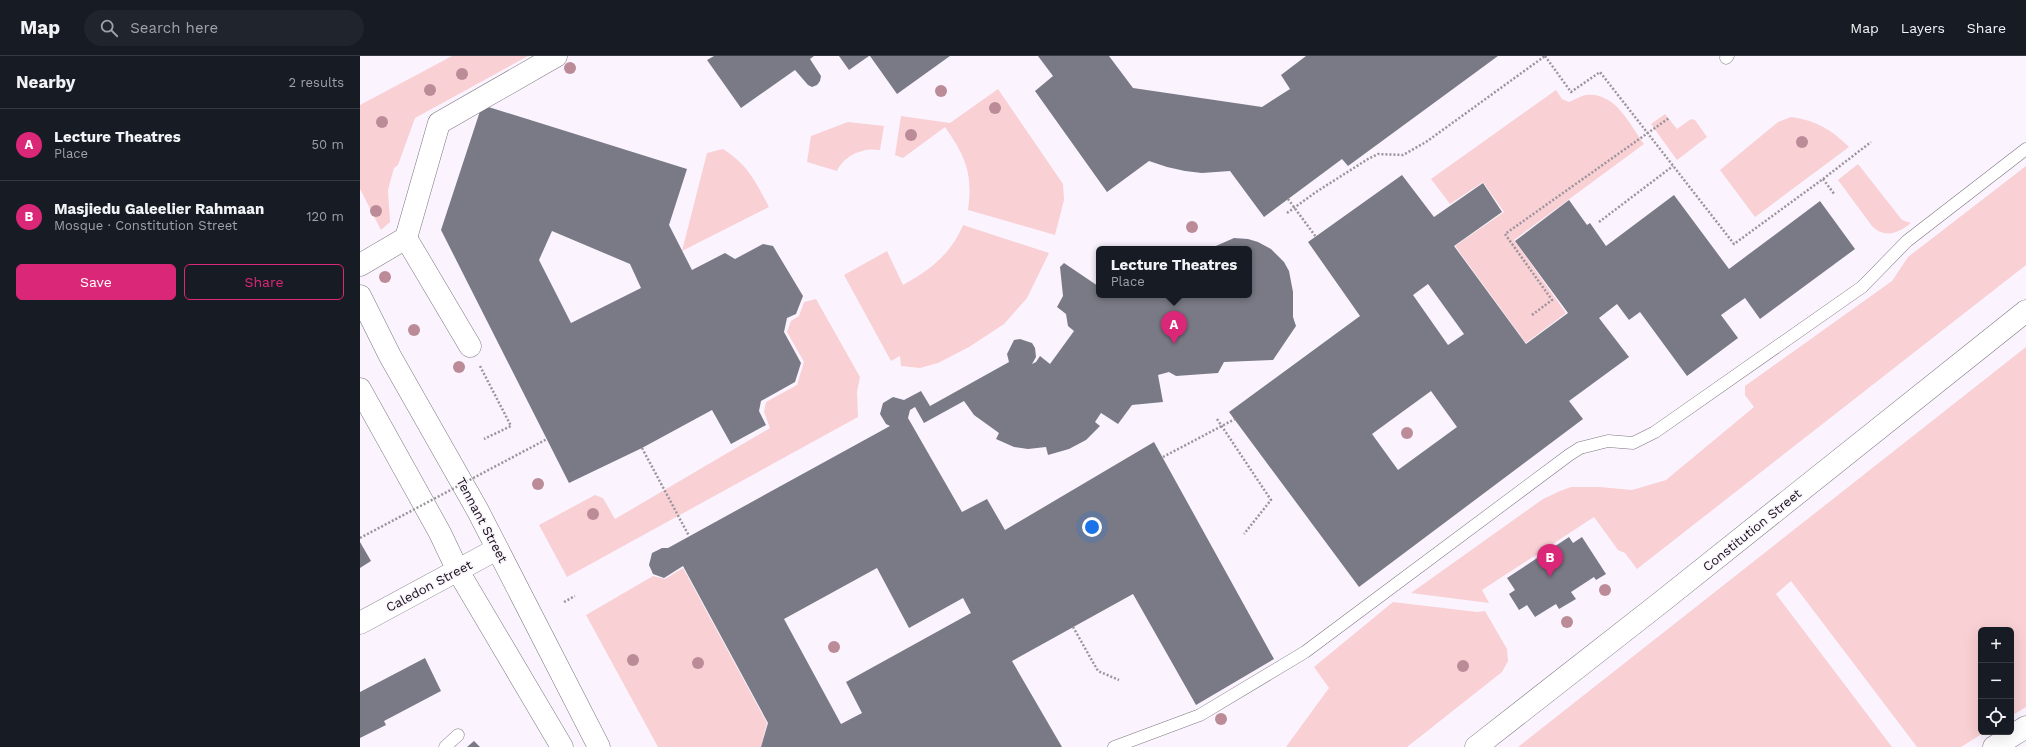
<!DOCTYPE html>
<meta charset="utf-8">
<style>
body{margin:0;font-family:"Work Sans",sans-serif;background:#20242c;color:#f1f3f6}
.controls{position:absolute;right:12px;bottom:12px;display:grid;overflow:hidden;border-radius:6px;box-shadow:0 4px 16px #0002}
.controls button{width:36px;height:36px;display:grid;place-items:center;padding:0;border:0;border-bottom:1px solid #363941;background:#171b24;color:#f1f3f6;font:20px sans-serif}
.you{position:absolute;left:732px;top:471px;width:14px;height:14px;margin:-10px;border:3px solid #fff;border-radius:50%;background:#1a73e8;box-shadow:0 0 0 6px #1a73e833}
.badge{display:grid;place-items:center;width:26px;height:26px;border-radius:50%;background:#db2777;color:#fff;font-size:13px;font-weight:700}
.pin{position:absolute;translate:-50% -33px;filter:drop-shadow(0 1px 2px #0008)}
.pin::after{content:'';position:absolute;top:21px;width:14px;height:12px;background:inherit;clip-path:polygon(0 0,100% 0,50% 100%)}
.popup{position:absolute;left:736px;top:190px;width:156px;height:52px;box-sizing:border-box;display:grid;place-content:center;border-radius:6px;background:#171b24;filter:drop-shadow(0 1px 3px #0005);font-size:13px;white-space:nowrap;color:#9ea1a6}
.popup b{font-size:15px;color:#f1f3f6}
.popup::after{content:'';position:absolute;left:50%;top:100%;margin-left:-8px;border:8px solid transparent;border-top-color:#171b24}
.list{margin:0;padding:0;list-style:none}
h2{display:flex;justify-content:space-between;align-items:center;height:52px;margin:0;padding:0 16px;font-size:17px}
h2 small{font-size:13px;font-weight:400;color:#9ea1a6}
.list li{display:grid;grid-template-columns:26px 1fr auto;gap:12px;align-items:center;box-sizing:border-box;height:72px;padding:0 16px;border-top:1px solid #363941}
.list b{display:block;font-size:15px;white-space:nowrap}
.list p{margin:0;font-size:13px;white-space:nowrap;color:#9ea1a6}
.list em{font-size:13px;font-style:normal;color:#9ea1a6}
.actions{display:flex;gap:8px;padding:12px 16px}
.actions a{flex:1;padding:9px 0;border:1px solid #db2777;border-radius:6px;text-align:center;font-size:14px;color:#db2777}
.actions .main{background:#db2777;color:#fff}
.icon{flex:none;width:22px;height:22px;fill:none;stroke:currentColor;stroke-width:2;stroke-linecap:round;stroke-linejoin:round}
.map{position:relative;flex:none;width:1666px;height:691px;overflow:hidden}
header{display:flex;align-items:center;gap:24px;box-sizing:border-box;height:56px;padding:0 20px;background:#171b24;border-bottom:1px solid #363941}
header strong{font-size:19px}
nav{display:flex;gap:22px;margin-inline-start:auto;font-size:14px}
.search{width:280px;height:36px;background:#20242c;display:flex;align-items:center;gap:10px;box-sizing:border-box;padding:0 14px;border-radius:22px;color:#9ea1a6;font-size:15px}
main{display:flex}
aside{flex:1;background:#171b24}
.map>svg:first-child{display:block}
.green{fill:#f9d0d4}
.building{fill:#7a7a86;fill-rule:evenodd}
.lines{fill:none;stroke-linecap:round;stroke-linejoin:round}
.lane-casing{stroke:#7d7681;stroke-width:13}
.street-casing{stroke:#7d7681;stroke-width:23}
.secondary-casing{stroke:#7d7681;stroke-width:23}
.path{stroke:#9a959c;stroke-width:2.5;stroke-dasharray:2 2;stroke-linecap:butt}
.lane{stroke:#fff;stroke-width:12}
.street{stroke:#fff;stroke-width:22}
.secondary{stroke:#fff;stroke-width:22}
.path-bridge{stroke:#9a959c;stroke-width:2.5;stroke-dasharray:2 2;stroke-linecap:butt}
.tree{fill:#bb8c98}
.labels{text-anchor:middle;dominant-baseline:central;stroke-width:3;stroke-linejoin:round;paint-order:stroke}
.street-label{font-size:13px;fill:#131114;stroke:#fbf4fe}
</style>
<header>
<strong>Map</strong>
<div class="search"><svg class="icon" aria-label="search" viewBox="0 0 24 24"><circle cx="10" cy="10" r="6"/><path d="M15 15l6 6"/></svg>Search here</div>
<nav><a>Map</a><a>Layers</a><a>Share</a></nav>
</header>
<main>
<aside>
<h2>Nearby<small>2 results</small></h2>
<ul class="list">
<li><span class="badge">A</span><div><b>Lecture Theatres</b><p>Place</p></div><em>50 m</em></li>
<li><span class="badge">B</span><div><b>Masjiedu Galeelier Rahmaan</b><p>Mosque · Constitution Street</p></div><em>120 m</em></li>
</ul>
<div class="actions"><a class="main">Save</a><a>Share</a></div>
</aside>
<div class="map">
<svg width="1666" height="691" viewBox="0 0 1666 691">
<rect width="100%" height="100%" fill="#fbf4fe"/>
<g class="green">
<polygon points="92,0 168,0 55,62 38,109 34,112 28,134 30,166 21,174 0,133 0,49"/>
<path d="M638,33L703,128L704,144L695,179L608,154C613,118 606,101 585,71L543,102L535,99L541,60L590,67Z"/>
<path d="M1196,34L1202,43L1209,46C1214,44 1220,40 1226,39C1256,36 1269,68 1284,88L1154,184L1206,257L1166,287L1095,190L1144,156L1123,126L1090,148L1071,123Z"/>
<polygon points="1305,58 1317,73 1331,63 1335,64 1347,81 1317,104 1291,68"/>
<path d="M1431,61C1455,64 1472,74 1489,91L1395,161L1360,114L1418,66Z"/>
<path d="M488,66L524,70L520,94C504,91 484,99 477,115L447,106L451,80Z"/>
<path d="M363,93C389,110 395,125 409,151L322,195L347,97Z"/>
<path d="M1498,108L1542,164L1551,167C1538,177 1525,183 1512,170L1478,124Z"/>
<polygon points="1666,110 1666,209 1277,513 1265,497 1258,494 1234,461 1122,534 1129,547 1051,537 1183,443 1200,435 1211,431 1240,431 1272,434 1306,424 1394,351 1385,339 1385,330 1532,225 1548,201"/>
<path d="M603,169L689,197L667,242L644,268L609,291L578,307L560,312L541,310L540,300L531,305L484,219L527,195L543,229C570,214 591,198 603,169Z"/>
<polygon points="456,243 500,321 497,336 498,361 207,521 179,469 235,439 243,442 255,463 410,372 404,356 406,346 437,329 444,306 427,276 431,265 439,260 444,246"/>
<polygon points="1666,291 1666,651 1651,660 1651,574 1621,574 1621,676 1625,676 1601,691 1557,691 1431,525 1416,538 1532,691 1158,691"/>
<polygon points="323,512 407,667 401,691 298,691 226,559 293,520 305,523"/>
<polygon points="1033,546 1117,556 1125,555 1147,593 1148,605 1142,616 1047,691 926,691 969,632 954,611"/>
</g>
<g class="building">
<polygon points="354,0 454,0 450,3 461,20 460,25 457,29 452,31 448,29 435,14 381,52 347,4"/>
<polygon points="479,0 509,0 489,14"/>
<polygon points="510,0 590,0 537,38"/>
<polygon points="678,0 749,0 773,32 902,51 930,33 921,19 946,0 1138,0 988,110 982,103 904,161 870,115 842,117 825,115 807,111 789,105 747,136 675,35 693,20"/>
<path d="M122,49L327,113L309,169L332,214L365,197L375,203L403,188L413,190L443,240L436,258L427,262L424,276L441,307L435,326L401,345L399,355L406,369L371,388L352,354L282,392L209,427L81,174ZM192,175L270,208L281,232L211,267L179,204Z"/>
<path d="M1042,119L1074,161L1123,127L1142,156L1094,190L1166,288L1208,257L1155,185L1209,144L1227,169L1230,167L1246,190L1314,139L1369,213L1460,145L1495,193L1400,263L1385,242L1361,259L1378,282L1327,320L1280,256L1269,264L1257,248L1239,262L1269,301L1209,345L1223,363L999,531L869,356L1000,260L948,186ZM1068,228L1104,278L1088,289L1053,239ZM1071,335L1097,371L1038,414L1012,378Z"/>
<path d="M874,182L888,183L898,186L911,193L924,206L929,215L933,236V261L936,270L913,304L864,306L858,317L816,320L809,316L798,319L803,346L772,349L758,368L741,357L735,366L740,370L726,384L709,393L688,399L686,391L668,393L654,391L636,383L639,377L614,359L604,345L564,367L555,351L550,354L548,362L602,456L627,443L645,474L794,386L914,603L836,649L773,538L652,605L702,691H401L408,667L323,510L304,522L293,518L289,509L292,497L302,492H308L530,370L526,368L520,358L523,347L533,341L544,344L561,335L570,350L649,306L647,298L654,284L660,283L672,287L675,292L676,301L672,308L676,306L680,300L690,308L714,275L708,270L706,258L697,251L703,240L700,211L704,207L738,230L739,229V239H889V193H849ZM517,512L549,572L603,542L611,557L486,626L502,657L481,668L424,563Z"/>
<polygon points="1209,481 1213,487 1222,481 1246,518 1236,524 1234,521 1211,536 1216,543 1199,553 1196,548 1175,561 1167,549 1159,554 1149,538 1155,534 1147,522"/>
<polygon points="0,486 11,505 0,512"/>
<polygon points="65,602 81,635 24,665 26,669 0,682 0,636"/>
<polygon points="114,685 120,691 107,691"/>
</g>
<g class="lines">
<defs>
<g id="lane">
<polyline points="1366,2 1368,0"/>
<polyline points="85,691 98,679"/>
<polyline points="754,691 840,659 945,596 1209,399 1220,392 1248,385 1273,387 1295,376 1502,231 1547,185 1666,93"/>
</g>
<g id="street">
<polyline points="46,182 110,290"/>
<polyline points="0,209 46,182 79,67 196,0"/>
<polyline points="0,567 137,493"/>
<polyline points="1116,691 1300,547 1666,255"/>
<polyline points="1634,691 1666,671"/>
</g>
<g id="secondary">
<polyline points="0,240 30,300 118,455 239,691"/>
<polyline points="0,333 80,477 98,515 202,691"/>
</g>
</defs>
<use href="#lane" class="lane-casing"/>
<use href="#street" class="street-casing"/>
<use href="#secondary" class="secondary-casing"/>
<g class="path">
<polyline points="1185,0 1211,36 1240,16 1374,188 1463,123 1511,86"/>
<polyline points="1463,123 1475,139"/>
<polyline points="927,157 956,136 1008,103 1018,98 1043,99 1066,86 1185,0"/>
<polyline points="1239,166 1313,110"/>
<polyline points="1172,259 1192,244 1145,178 1309,62"/>
<polyline points="120,310 151,370 124,383"/>
<polyline points="857,363 911,444 884,478"/>
<polyline points="282,392 329,480"/>
<polyline points="204,546 215,540"/>
<polyline points="713,571 738,615 759,624"/>
</g>
<use href="#lane" class="lane"/>
<use href="#street" class="street"/>
<use href="#secondary" class="secondary"/>
<g class="path-bridge">
<polyline points="928,143 956,181"/>
<polyline points="803,401 875,363"/>
<polyline points="0,482 187,383"/>
</g>
</g>
<g class="tree">
<circle cx="210" cy="12" r="6"/>
<circle cx="102" cy="18" r="6"/>
<circle cx="70" cy="34" r="6"/>
<circle cx="581" cy="35" r="6"/>
<circle cx="635" cy="52" r="6"/>
<circle cx="22" cy="66" r="6"/>
<circle cx="551" cy="79" r="6"/>
<circle cx="1442" cy="86" r="6"/>
<circle cx="16" cy="155" r="6"/>
<circle cx="832" cy="171" r="6"/>
<circle cx="25" cy="221" r="6"/>
<circle cx="54" cy="274" r="6"/>
<circle cx="99" cy="311" r="6"/>
<circle cx="1047" cy="377" r="6"/>
<circle cx="178" cy="428" r="6"/>
<circle cx="233" cy="458" r="6"/>
<circle cx="1245" cy="534" r="6"/>
<circle cx="1207" cy="566" r="6"/>
<circle cx="474" cy="591" r="6"/>
<circle cx="273" cy="604" r="6"/>
<circle cx="338" cy="607" r="6"/>
<circle cx="1103" cy="610" r="6"/>
<circle cx="861" cy="663" r="6"/>
</g>
<g class="labels">
<g class="street-label">
<text transform="translate(122 464) rotate(62)">Tennant Street</text>
<text transform="translate(1392 474) rotate(-39)">Constitution Street</text>
<text transform="translate(69 530) rotate(-28)">Caledon Street</text>
</g>
</g>
</svg>
<div class="controls">
<button>+</button>
<button>−</button>
<button><svg class="icon" aria-label="locate" viewBox="0 0 24 24"><circle cx="12" cy="12" r="6"/><path d="M12 2v4M12 18v4M2 12h4M18 12h4"/></svg></button>
</div>
<div class="you"></div>
<div class="pin badge" style="left:814px;top:288px">A</div>
<div class="popup"><b>Lecture Theatres</b>Place</div>
<div class="pin badge" style="left:1190px;top:521px">B</div>
</div>
</main>
